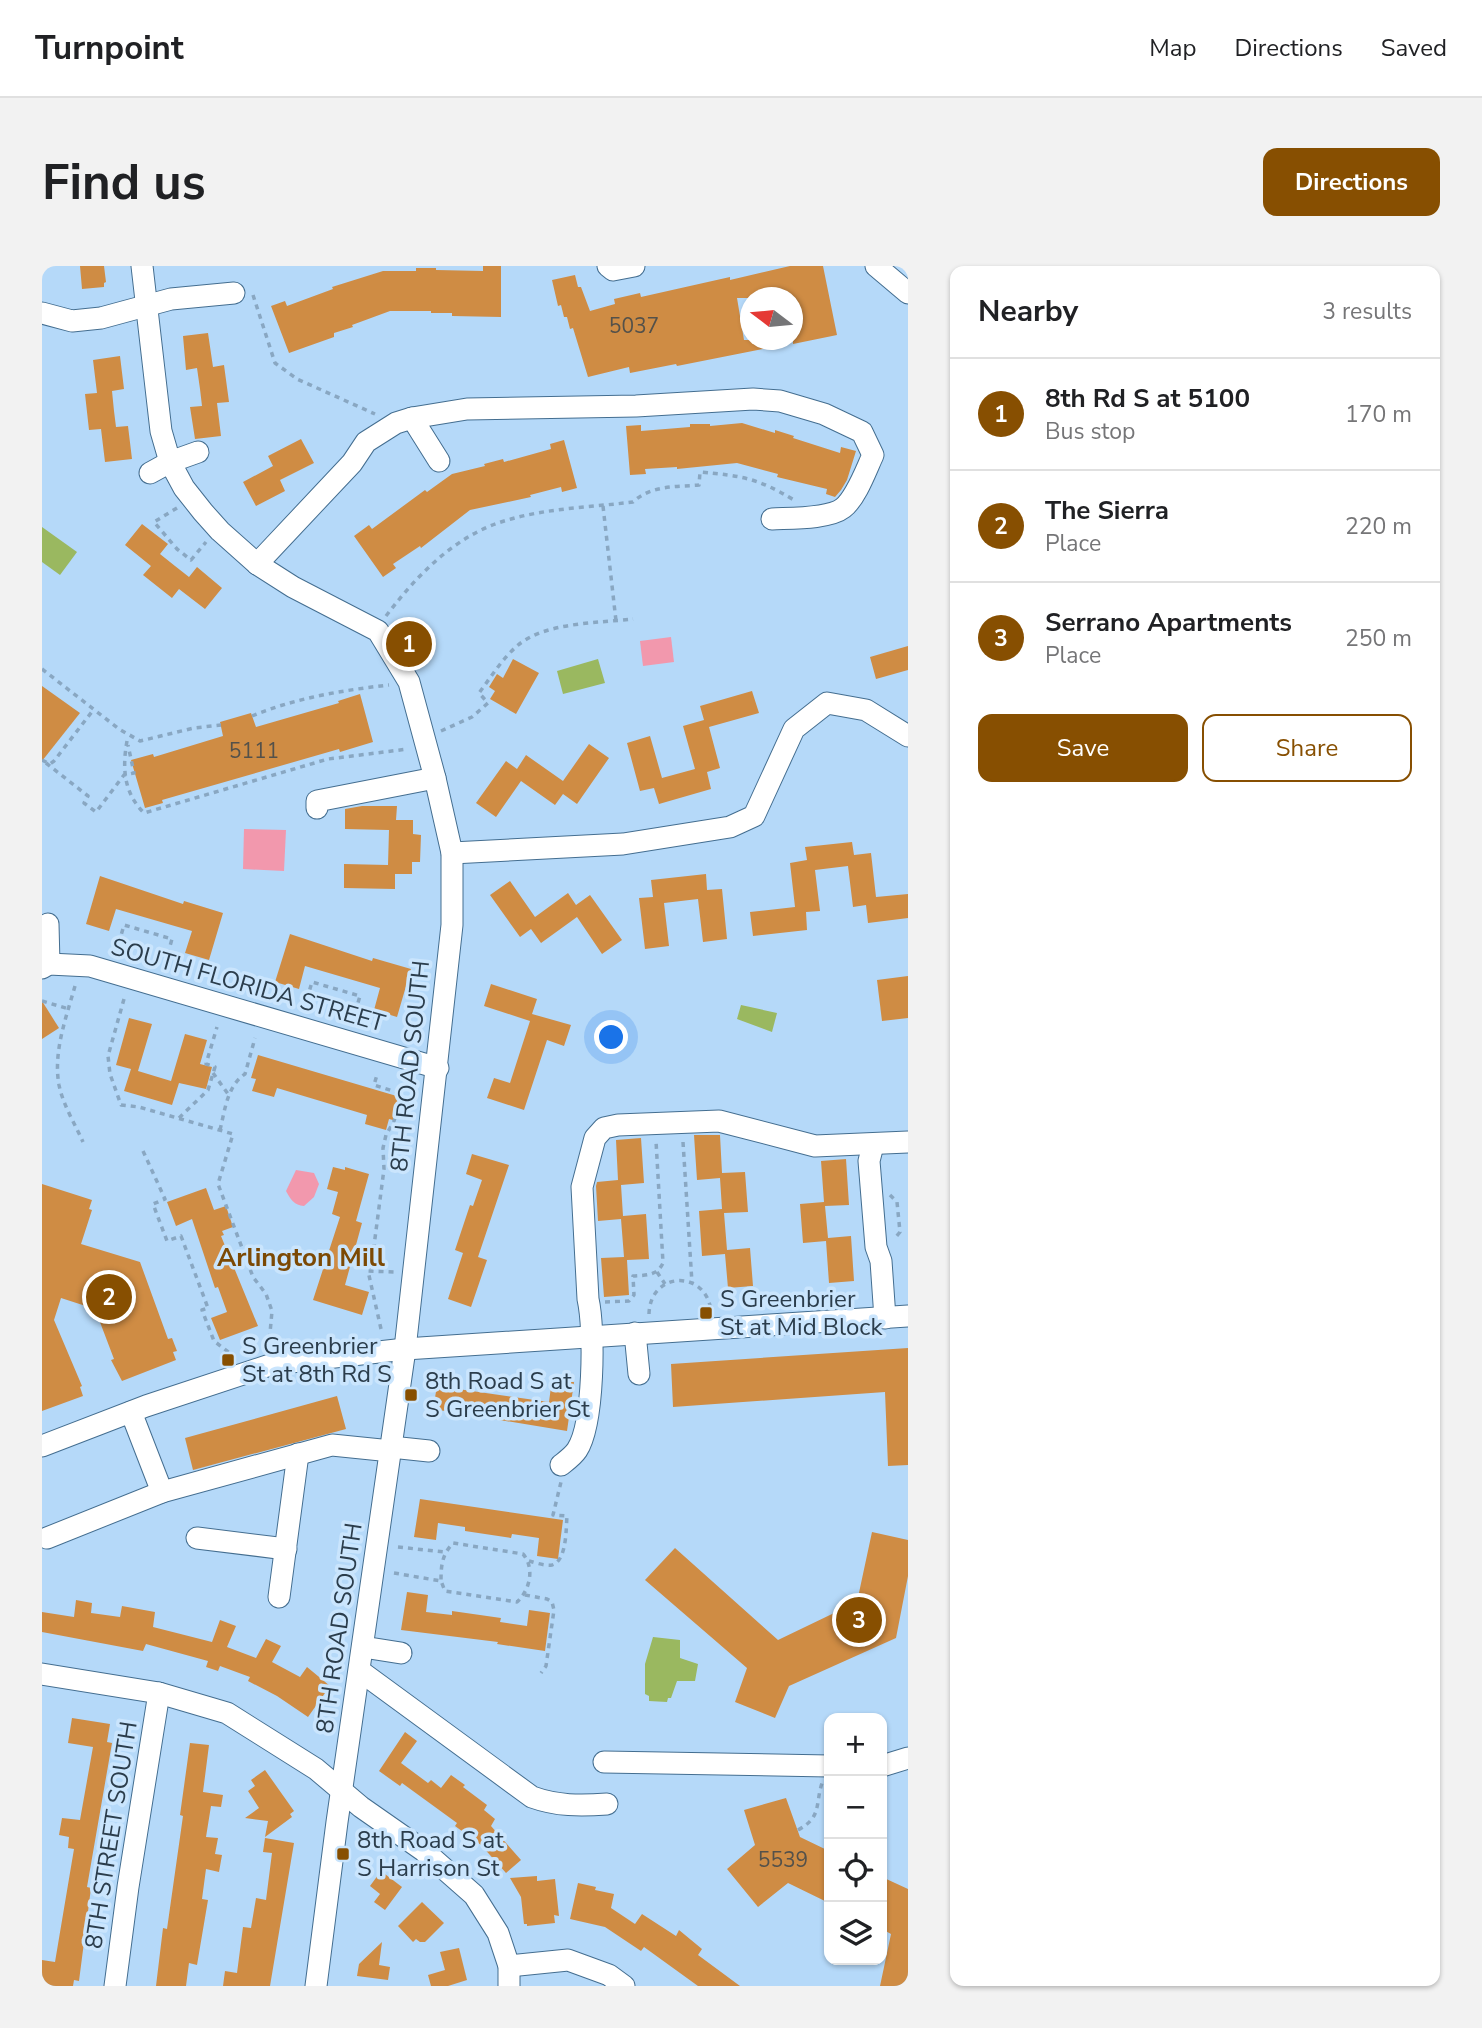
<!DOCTYPE html>
<meta charset="utf-8">
<style>
body{margin:0;font-family:"Nunito Sans",sans-serif;background:#f2f2f2;color:#202124}
.controls{position:absolute;right:21px;bottom:21px;display:grid;overflow:hidden;border-radius:14px;box-shadow:0 2px 5px #0004}
.controls button{width:63px;height:63px;display:grid;place-items:center;padding:0;border:0;border-bottom:2px solid #e0e0e0;background:#fff;color:#202124;font:35px sans-serif}
.compass{position:absolute;left:698px;top:21px;width:63px;height:63px;border-radius:50%;background:#fff;box-shadow:0 2px 5px #0004;rotate:286deg}
.you{position:absolute;left:570px;top:772px;width:24px;height:24px;margin:-18px;border:5px solid #fff;border-radius:50%;background:#1a73e8;box-shadow:0 0 0 10px #1a73e833}
.badge{display:grid;place-items:center;width:46px;height:46px;border-radius:50%;background:#874f01;color:#fff;font-size:23px;font-weight:700}
.pin{position:absolute;translate:-50% -50%;border:4px solid #fff;box-shadow:0 2px 7px #0006}
.list{margin:0;padding:0;list-style:none}
h2{display:flex;justify-content:space-between;align-items:center;height:91px;margin:0;padding:0 28px;font-size:30px}
h2 small{font-size:23px;font-weight:400;color:#757577}
.list li{display:grid;grid-template-columns:46px 1fr auto;gap:21px;align-items:center;box-sizing:border-box;height:112px;padding:0 28px;border-top:2px solid #e0e0e0}
.list b{display:block;font-size:26px;white-space:nowrap}
.list p{margin:0;font-size:23px;white-space:nowrap;color:#757577}
.list em{font-size:23px;font-style:normal;color:#757577}
.actions{display:flex;gap:14px;padding:21px 28px}
.actions a{flex:1;padding:16px 0;border:2px solid #874f01;border-radius:14px;text-align:center;font-size:24px;color:#874f01}
.actions .main{background:#874f01;color:#fff}
.icon{flex:none;width:38px;height:38px;fill:none;stroke:currentColor;stroke-width:2;stroke-linecap:round;stroke-linejoin:round}
.map{position:relative;flex:none;width:866px;height:1720px;overflow:hidden;border-radius:14px}
header{display:flex;align-items:center;gap:42px;box-sizing:border-box;height:98px;padding:0 35px;background:#fff;border-bottom:2px solid #e0e0e0}
header strong{font-size:33px}
nav{display:flex;gap:38px;margin-inline-start:auto;font-size:24px}
.intro{display:flex;align-items:center;justify-content:space-between;box-sizing:border-box;height:168px;padding:0 42px}
h1{margin:0;font-size:49px}
.button{padding:18px 32px;border-radius:14px;background:#874f01;color:#fff;font-size:24px;font-weight:700}
main{display:flex;gap:42px;padding:0 42px}
aside{flex:1;background:#fff;border-radius:14px;box-shadow:0 2px 5px #0004}
.map>svg:first-child{display:block}
.green{fill:#f298ad}
.water{fill:#9ab860}
.building{fill:#cf8c44}
.lines{fill:none;stroke-linecap:round;stroke-linejoin:round}
.minor-casing{stroke:#446e90;stroke-width:23}
.path{stroke:#89a7c2;stroke-width:3.5;stroke-dasharray:5 5;stroke-linecap:butt}
.minor{stroke:#fff;stroke-width:21}
.poi-dot{fill:#874f01;stroke:#cae5fd;stroke-width:2.5}
.labels{text-anchor:middle;dominant-baseline:central;stroke-width:7;stroke-linejoin:round;paint-order:stroke}
.number-label{font-size:21px;fill:#54514a}
.street-label{font-size:24px;fill:#2b3d4c;stroke:#cae5fd}
.poi-label{font-size:24px;fill:#2b3d4c;stroke:#cae5fd;text-anchor:start}
.neighbourhood-label{font-size:26px;font-weight:bold;fill:#7c4904;stroke:#cae5fd}
</style>
<header>
<strong>Turnpoint</strong>
<nav><a>Map</a><a>Directions</a><a>Saved</a></nav>
</header>
<div class="intro"><h1>Find us</h1><a class="button">Directions</a></div>
<main>
<div class="map">
<svg width="866" height="1720" viewBox="0 0 866 1720">
<rect width="100%" height="100%" fill="#b5d9f9"/>
<g class="green">
<polygon points="629,371 632,396 601,400 598,375"/>
<polygon points="202,563 244,564 242,605 201,603"/>
<path d="M254,904L272,907L277,918L272,931L262,940C252,939 249,934 244,925Z"/>
</g>
<g class="water">
<polygon points="0,261 35,286 18,309 0,296"/>
<polygon points="556,393 563,417 521,428 515,405"/>
<polygon points="699,739 735,747 730,766 695,753"/>
<polygon points="611,1371 638,1374 638,1392 656,1398 653,1415 635,1415 629,1432 626,1432 625,1436 607,1435 607,1430 603,1428 603,1398"/>
</g>
<g class="building">
<polygon points="38,0 62,0 64,16 62,17 62,21 40,23"/>
<polygon points="441,0 459,0 459,51 410,50 410,47 389,47 389,45 348,45 310,59 311,61 292,67 292,71 247,87 229,40 243,35 245,40 291,23 290,21 341,5 374,5 374,2 394,2 394,4 441,5"/>
<polygon points="748,0 781,0 795,69 751,78 751,32 695,32 702,74 735,74 736,80 635,100 634,98 588,107 587,101 546,111 531,62 528,63 525,51 522,51 519,39 516,40 510,14 533,9 536,21 539,21 548,45 573,38 572,33 598,27 599,31 688,11 688,14"/>
<polygon points="166,67 171,101 182,99 187,136 175,137 179,170 153,173 148,141 160,140 158,123 155,102 144,104 141,70"/>
<polygon points="78,90 82,123 70,125 72,145 74,161 86,160 90,193 63,196 59,163 47,164 43,128 55,127 51,94"/>
<polygon points="700,157 733,167 733,164 752,170 751,172 798,187 799,181 814,185 805,214 799,224 793,231 784,228 785,223 735,211 736,208 695,197 635,203 635,201 603,203 604,208 588,209 584,160 599,159 599,165 648,161 648,158 668,158 668,160"/>
<polygon points="259,173 272,197 238,214 243,225 214,240 201,216 231,200 226,190"/>
<polygon points="522,174 535,222 520,226 519,221 488,229 489,231 428,244 379,282 378,280 351,298 354,302 341,311 312,270 327,259 330,263 383,224 385,226 410,208 443,200 442,198 461,193 462,196 509,183 508,178"/>
<polygon points="100,258 126,278 118,288 133,300 147,311 155,301 180,322 163,343 137,323 130,332 101,309 109,300 83,279"/>
<polygon points="866,380 866,404 834,413 828,391"/>
<polygon points="471,393 497,407 474,448 448,433 453,425 447,421 455,408 461,412"/>
<polygon points="0,420 38,447 0,495"/>
<polygon points="710,425 717,447 667,461 678,502 665,506 669,523 617,538 612,522 598,525 585,477 608,470 620,512 653,503 641,460 662,454 658,440"/>
<polygon points="318,428 331,476 298,486 297,483 120,534 121,537 103,542 89,494 111,488 112,491 181,470 178,456 209,447 214,461 297,437 296,435"/>
<polygon points="547,478 567,492 535,538 521,528 513,539 479,515 454,551 434,537 464,495 475,503 484,489 521,515"/>
<polygon points="320,540 355,540 354,554 371,554 371,568 379,569 378,596 370,596 370,608 353,608 353,623 302,622 302,598 346,599 347,564 303,563 303,543"/>
<polygon points="810,576 812,589 829,587 834,631 866,628 866,652 826,657 824,639 811,641 806,600 773,604 778,645 764,646 765,664 711,670 708,646 753,641 748,597 765,594 763,581"/>
<polygon points="664,608 665,624 680,623 685,673 661,676 656,633 622,637 627,680 603,683 597,632 611,631 609,614"/>
<polygon points="58,610 141,638 142,635 181,647 167,694 143,687 150,665 74,643 67,665 44,658"/>
<polygon points="468,615 493,651 526,627 534,639 548,629 580,674 560,688 535,651 499,677 489,663 478,671 448,629"/>
<polygon points="248,668 330,695 331,692 369,703 355,751 332,744 338,722 263,700 257,723 233,716"/>
<polygon points="866,710 866,752 840,755 835,714"/>
<polygon points="449,718 495,733 490,748 529,759 522,780 505,774 482,844 445,832 452,812 468,817 488,755 442,740"/>
<polygon points="0,735 17,762 0,773"/>
<polygon points="87,752 110,758 96,805 129,815 143,768 165,774 158,798 170,801 164,823 137,817 130,839 82,825 89,803 74,799"/>
<polygon points="216,789 358,831 351,854 347,853 344,864 323,858 325,849 235,822 232,831 210,825 214,813 209,812"/>
<polygon points="652,869 678,869 680,907 703,906 706,946 682,947 685,984 708,982 711,1020 686,1022 683,988 660,990 657,945 680,943 678,912 655,914"/>
<polygon points="599,872 602,917 579,919 581,950 604,948 607,993 585,994 587,1029 562,1031 559,992 582,991 579,953 556,955 554,920 555,916 576,914 574,874"/>
<polygon points="430,888 467,899 436,991 445,994 429,1041 406,1033 421,987 413,984 428,939 431,940 440,914 424,908"/>
<polygon points="804,893 807,939 783,940 786,972 809,970 812,1015 787,1017 784,975 761,977 758,938 782,936 779,895"/>
<polygon points="291,901 303,904 303,901 327,908 314,955 320,957 303,1019 327,1026 320,1049 271,1034 298,951 290,948 296,926 285,923"/>
<polygon points="0,918 50,934 47,943 50,944 39,978 98,996 126,1073 130,1072 135,1085 131,1086 134,1094 80,1115 69,1094 72,1093 53,1043 19,1032 12,1054 40,1120 38,1121 41,1130 0,1145"/>
<polygon points="164,922 172,944 184,940 191,961 180,965 182,969 179,970 216,1060 178,1074 169,1052 185,1046 176,1021 173,1022 150,953 134,960 125,936"/>
<polygon points="866,1082 866,1199 846,1200 843,1126 631,1141 629,1098"/>
<polygon points="510,1113 532,1116 525,1165 391,1143 395,1120 507,1136"/>
<polygon points="295,1130 304,1163 151,1204 143,1172"/>
<polygon points="378,1233 521,1254 516,1293 495,1290 497,1272 470,1268 469,1272 423,1265 423,1261 396,1257 394,1274 372,1271"/>
<polygon points="830,1266 866,1274 866,1310 854,1372 747,1420 733,1452 693,1436 705,1402 603,1314 633,1282 736,1374 815,1336"/>
<polygon points="365,1326 386,1329 384,1346 410,1349 410,1345 459,1352 458,1356 485,1360 487,1344 508,1347 503,1385 455,1378 456,1376 359,1364"/>
<polygon points="34,1334 50,1337 49,1347 78,1351 80,1340 113,1346 111,1361 170,1376 178,1354 194,1360 185,1381 214,1392 224,1373 239,1380 230,1396 258,1411 265,1401 288,1420 266,1451 235,1430 206,1415 208,1411 178,1400 176,1405 164,1401 166,1395 104,1378 101,1385 0,1366 0,1346 32,1351"/>
<polygon points="30,1452 68,1458 65,1476 70,1477 45,1621 49,1622 37,1715 32,1714 31,1720 0,1720 0,1694 13,1696 32,1583 26,1582 27,1571 17,1569 20,1552 38,1554 51,1481 26,1477"/>
<polygon points="363,1466 375,1475 359,1497 386,1517 389,1514 399,1522 409,1509 423,1519 421,1521 445,1539 442,1544 453,1553 449,1560 479,1594 464,1607 439,1579 413,1560 415,1557 360,1517 358,1520 337,1505"/>
<polygon points="148,1477 167,1479 161,1526 181,1529 179,1541 169,1540 164,1571 176,1572 173,1588 180,1589 177,1606 164,1603 160,1633 166,1634 155,1699 147,1697 144,1720 114,1720 121,1662 125,1663 141,1550 138,1549"/>
<polygon points="223,1504 252,1545 248,1548 250,1551 223,1571 226,1555 203,1552 217,1542 206,1525 213,1520 209,1514"/>
<polygon points="744,1532 758,1571 787,1585 787,1637 746,1617 716,1641 685,1603 713,1579 702,1544"/>
<polygon points="223,1572 252,1577 228,1720 181,1720 183,1705 195,1707 201,1661 209,1662 214,1632 224,1634 230,1587 221,1586"/>
<polygon points="339,1605 360,1621 343,1644 332,1636 338,1628 328,1620"/>
<polygon points="495,1610 495,1615 513,1613 517,1650 512,1649 513,1657 485,1660 485,1658 482,1658 479,1631 468,1612"/>
<polygon points="840,1611 866,1623 866,1720 838,1720 849,1668 840,1663"/>
<polygon points="536,1617 554,1621 553,1624 572,1628 569,1642 593,1658 600,1648 634,1670 637,1664 660,1683 656,1689 698,1720 656,1720 602,1681 599,1685 563,1661 528,1653"/>
<polygon points="380,1636 402,1657 383,1676 378,1676 374,1673 371,1676 356,1660"/>
<polygon points="340,1676 337,1699 348,1701 346,1714 315,1710 317,1698"/>
<polygon points="417,1682 425,1714 406,1720 389,1720 386,1709 403,1704 398,1686"/>
</g>
<g class="lines">
<defs>
<g id="minor">
<polyline points="100,0 119,165 128,196 142,222 161,246 178,265 215,298 251,321 336,365 367,416 393,512 410,587 410,659 363,1083 295,1556 274,1720"/>
<polyline points="566,0 571,4 592,0"/>
<polyline points="834,0 866,27"/>
<polyline points="0,47 30,55 59,52 129,33 192,27"/>
<polyline points="370,152 397,195"/>
<polyline points="108,207 128,196 156,186"/>
<path d="M215,298L310,197L324,176L354,157L370,152L425,143L594,140L711,133L738,135L782,148L820,166L831,189C824,204 814,232 801,242C787,253 748,252 730,253"/>
<polyline points="275,542 275,535 393,512"/>
<polyline points="410,587 581,578 688,561 712,550 752,463 785,437 824,444 866,470"/>
<polyline points="6,658 7,698"/>
<polyline points="0,702 7,698 48,700 396,802"/>
<polyline points="831,879 827,895 834,981 839,995 843,1052"/>
<polyline points="593,1067 597,1108"/>
<polyline points="89,1146 120,1226"/>
<polyline points="0,1180 104,1140 231,1098 363,1083 866,1050"/>
<polyline points="349,1181 387,1185"/>
<path d="M519,1199C524,1195 531,1190 535,1184C552,1158 553,1064 546,1033L540,921L553,872L562,862L576,859L677,855L773,880L866,876"/>
<polyline points="5,1272 120,1226 290,1179 349,1185"/>
<polyline points="155,1272 244,1283"/>
<polyline points="237,1331 256,1188"/>
<polyline points="321,1381 359,1387"/>
<path d="M318,1405L490,1531C515,1540 538,1540 565,1538"/>
<polyline points="0,1408 117,1427 185,1447 274,1503 319,1541 382,1585 432,1629 456,1667 467,1700 467,1720"/>
<polyline points="562,1496 787,1500"/>
<polyline points="840,1500 866,1492"/>
<polyline points="467,1700 526,1694 567,1709 582,1720"/>
<polyline points="73,1720 86,1621 117,1427"/>
</g>
</defs>
<use href="#minor" class="minor-casing"/>
<g class="path">
<polyline points="211,29 233,97 255,113 333,148"/>
<polyline points="561,240 574,355"/>
<polyline points="135,242 112,256 135,283 149,294 164,276"/>
<path d="M344,350C376,308 415,267 469,253C508,242 551,241 591,236C609,219 634,221 657,219L658,206C701,210 715,212 752,234"/>
<polyline points="0,403 77,463 98,475 152,462 179,459"/>
<path d="M210,450C253,432 302,424 347,419"/>
<path d="M399,465L430,451L446,437L437,427C449,411 460,393 475,380C502,356 557,357 591,353"/>
<path d="M85,475C80,503 82,527 102,547L286,493L366,483"/>
<polyline points="0,494 8,498 12,495 52,443"/>
<polyline points="4,497 46,530 42,537 54,546 82,509 92,507 86,479"/>
<polyline points="74,687 82,659 130,673 122,701"/>
<path d="M33,720C24,752 11,786 17,819C21,839 33,858 41,876"/>
<polyline points="82,733 66,790 68,808 79,839 97,841 191,868 176,918 211,1011 224,1028 230,1045 227,1078"/>
<polyline points="0,735 27,743"/>
<polyline points="262,743 270,716 318,730 310,757"/>
<polyline points="171,807 186,828"/>
<polyline points="137,852 166,824 173,801 164,798 175,761"/>
<path d="M178,864C183,844 185,820 203,808L213,772"/>
<polyline points="641,876 650,1017"/>
<polyline points="101,885 123,933 111,938 125,975 139,970 166,1042 160,1044 172,1075 189,1088"/>
<polyline points="848,929 855,936 858,966 853,972"/>
<polyline points="329,1003 342,903 341,882 344,869 352,855 359,833 357,827 332,819 335,809"/>
<polyline points="615,1006 623,1018"/>
<path d="M563,1036L587,1035L592,1029L591,1010C604,1009 615,1010 621,997L614,875"/>
<path d="M607,1048C608,1005 664,1003 669,1045"/>
<polyline points="339,1063 326,1005 352,1006"/>
<polyline points="356,1281 402,1286"/>
<path d="M487,1295C494,1297 504,1300 510,1299C525,1295 524,1262 525,1250L511,1249L519,1216"/>
<path d="M352,1307L399,1315L403,1325L475,1336C488,1324 493,1302 481,1288L411,1277C400,1289 399,1299 399,1315"/>
<polyline points="483,1329 505,1333 510,1336 512,1344 504,1400 499,1407"/>
<path d="M756,1564C780,1551 773,1539 780,1517"/>
</g>
<use href="#minor" class="minor"/>
</g>
<g class="poi-dot">
<rect x="657" y="1040" width="14" height="14" rx="3.5"/>
<rect x="179" y="1087" width="14" height="14" rx="3.5"/>
<rect x="362" y="1122" width="14" height="14" rx="3.5"/>
<rect x="294" y="1581" width="14" height="14" rx="3.5"/>
</g>
<g class="labels">
<g class="number-label">
<text x="592" y="60">5037</text>
<text x="212" y="485">5111</text>
<text x="741" y="1594">5539</text>
</g>
<g class="street-label">
<text transform="translate(206 719) rotate(16)">SOUTH FLORIDA STREET</text>
<text transform="translate(368 800) rotate(-84)">8TH ROAD SOUTH</text>
<text transform="translate(297 1362) rotate(-82)">8TH ROAD SOUTH</text>
<text transform="translate(69 1569) rotate(-81)">8TH STREET SOUTH</text>
</g>
<g class="poi-label">
<text x="678" y="1033">S Greenbrier<tspan x="678" dy="28">St at Mid Block</tspan></text>
<text x="200" y="1080">S Greenbrier<tspan x="200" dy="28">St at 8th Rd S</tspan></text>
<text x="383" y="1115">8th Road S at<tspan x="383" dy="28">S Greenbrier St</tspan></text>
<text x="315" y="1574">8th Road S at<tspan x="315" dy="28">S Harrison St</tspan></text>
</g>
<g class="neighbourhood-label">
<text x="259" y="991">Arlington Mill</text>
</g>
</g>
</svg>
<div class="controls">
<button>+</button>
<button>−</button>
<button><svg class="icon" aria-label="locate" viewBox="0 0 24 24"><circle cx="12" cy="12" r="6"/><path d="M12 2v4M12 18v4M2 12h4M18 12h4"/></svg></button>
<button><svg class="icon" aria-label="layers" viewBox="0 0 24 24"><path d="M12 4l9 5-9 5-9-5zM3 14l9 5 9-5"/></svg></button>
</div>
<svg class="compass" viewBox="-18 -18 36 36"><path d="M0-13l5 13h-10z" fill="#e53935"/><path d="M0 13l5-13h-10z" fill="#757577"/></svg>
<div class="you"></div>
<div class="pin badge" style="left:367px;top:378px">1</div>
<div class="pin badge" style="left:67px;top:1031px">2</div>
<div class="pin badge" style="left:817px;top:1354px">3</div>
</div>
<aside>
<h2>Nearby<small>3 results</small></h2>
<ul class="list">
<li><span class="badge">1</span><div><b>8th Rd S at 5100</b><p>Bus stop</p></div><em>170 m</em></li>
<li><span class="badge">2</span><div><b>The Sierra</b><p>Place</p></div><em>220 m</em></li>
<li><span class="badge">3</span><div><b>Serrano Apartments</b><p>Place</p></div><em>250 m</em></li>
</ul>
<div class="actions"><a class="main">Save</a><a>Share</a></div>
</aside>
</main>
